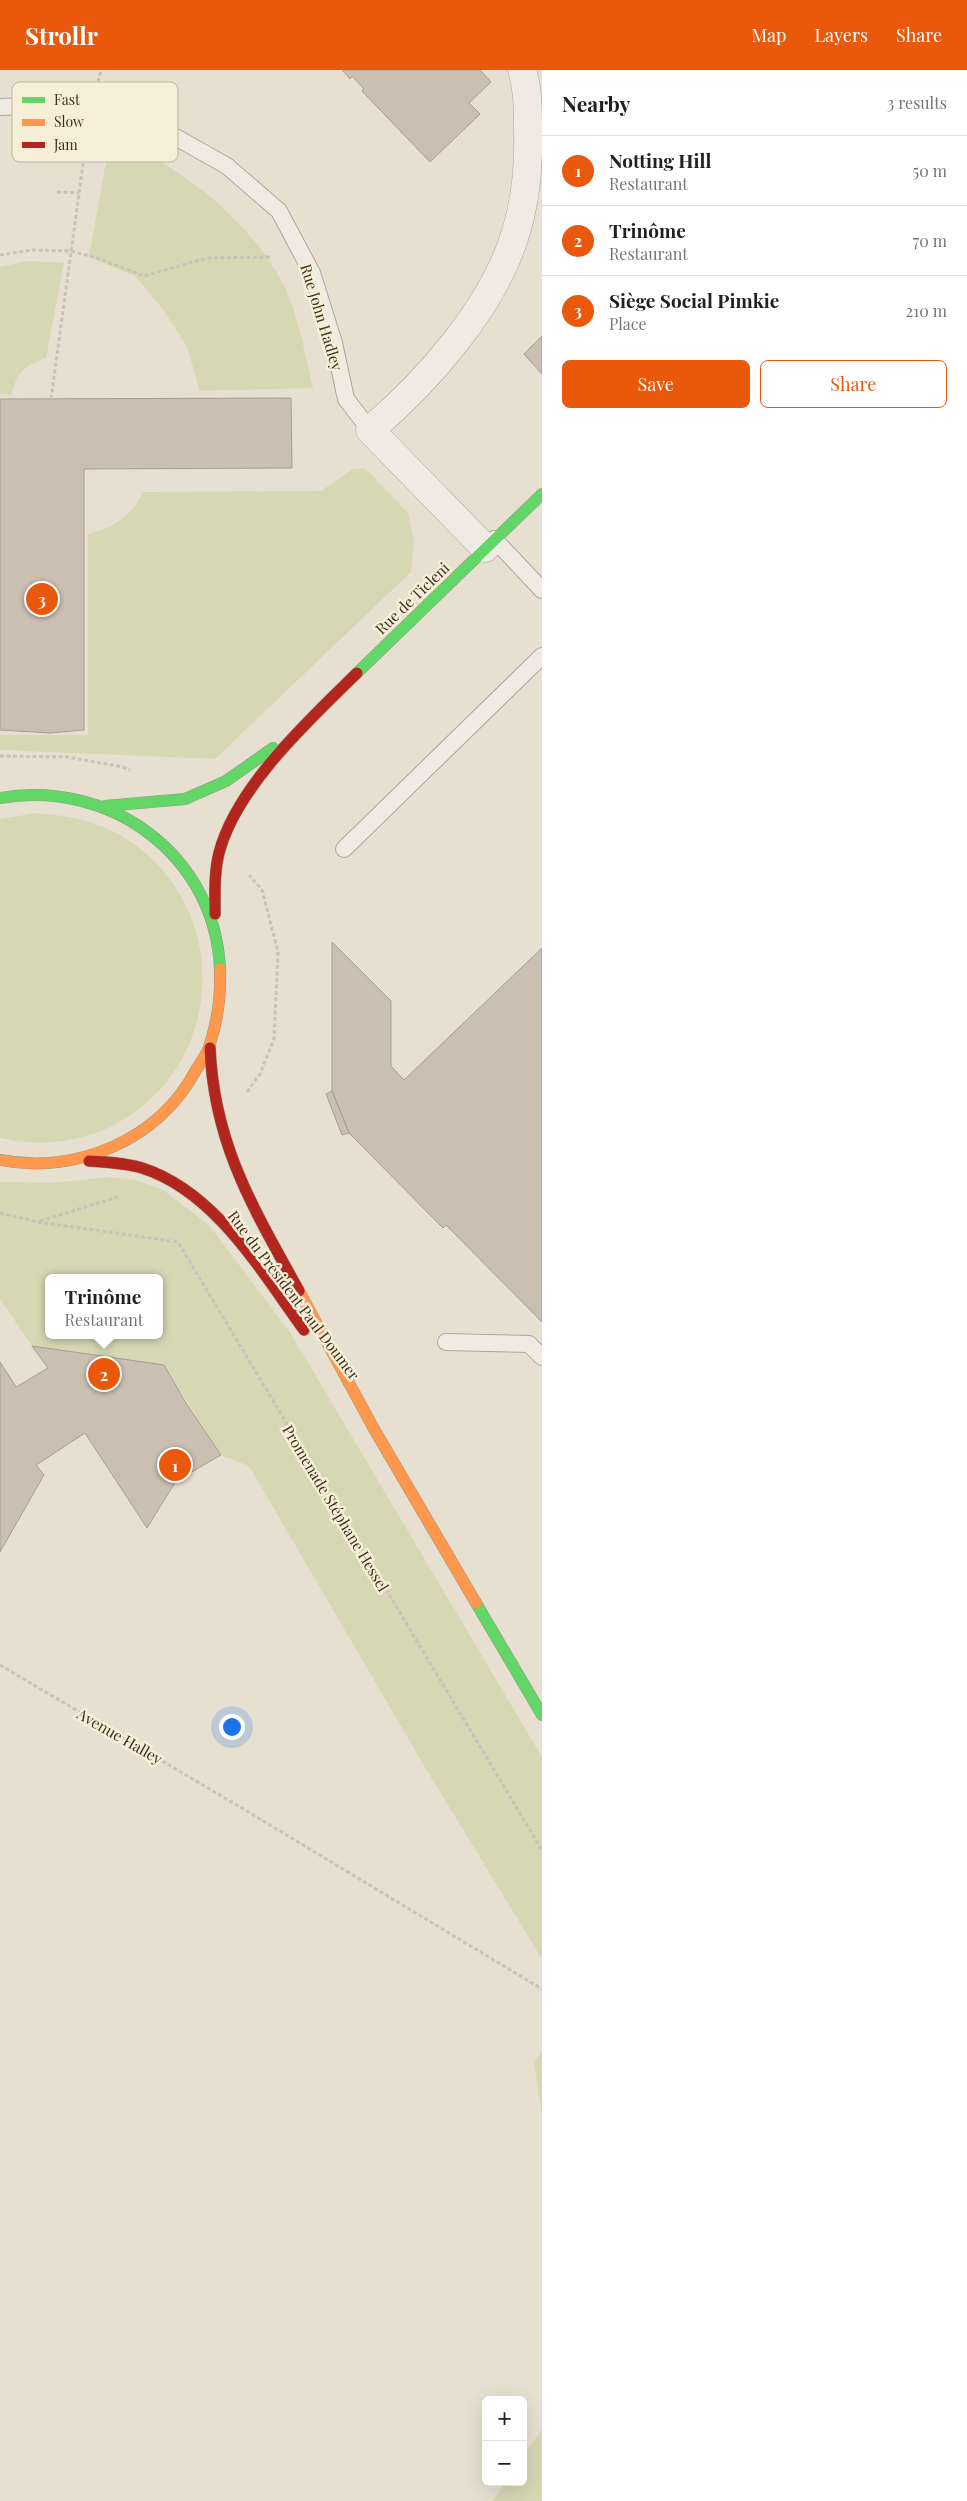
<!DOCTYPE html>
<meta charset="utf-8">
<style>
body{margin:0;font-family:"Playfair Display",serif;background:#f6f6f6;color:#202124}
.controls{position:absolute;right:15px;bottom:15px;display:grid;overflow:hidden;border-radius:8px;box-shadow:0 5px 20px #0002}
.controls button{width:45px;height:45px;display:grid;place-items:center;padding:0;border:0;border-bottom:1px solid #e0e0e0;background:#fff;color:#202124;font:25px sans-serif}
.you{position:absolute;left:231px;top:1656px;width:18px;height:18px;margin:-12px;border:4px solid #fff;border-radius:50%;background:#1a73e8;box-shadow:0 0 0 8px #1a73e833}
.badge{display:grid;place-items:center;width:32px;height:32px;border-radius:50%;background:#ea580c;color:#fff;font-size:16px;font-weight:700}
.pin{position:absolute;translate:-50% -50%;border:2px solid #fff;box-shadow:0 1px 5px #0006}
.popup{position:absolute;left:45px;top:1204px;width:118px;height:65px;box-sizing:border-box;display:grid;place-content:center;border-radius:8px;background:#fff;filter:drop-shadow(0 1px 4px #0005);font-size:16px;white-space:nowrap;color:#757577}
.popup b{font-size:19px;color:#202124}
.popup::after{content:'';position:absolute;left:50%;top:100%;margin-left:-10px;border:10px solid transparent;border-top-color:#fff}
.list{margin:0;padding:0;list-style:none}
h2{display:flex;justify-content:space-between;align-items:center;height:65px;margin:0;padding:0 20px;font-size:21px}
h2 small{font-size:16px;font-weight:400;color:#757577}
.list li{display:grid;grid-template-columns:32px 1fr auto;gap:15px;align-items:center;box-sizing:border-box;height:70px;padding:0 20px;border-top:1px solid #e0e0e0}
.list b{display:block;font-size:19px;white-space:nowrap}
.list p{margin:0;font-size:16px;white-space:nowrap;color:#757577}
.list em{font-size:16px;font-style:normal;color:#757577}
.actions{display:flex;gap:10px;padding:15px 20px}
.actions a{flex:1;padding:11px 0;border:1px solid #ea580c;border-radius:8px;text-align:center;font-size:18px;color:#ea580c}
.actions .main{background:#ea580c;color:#fff}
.map{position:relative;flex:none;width:542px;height:2431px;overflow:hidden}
header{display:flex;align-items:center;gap:30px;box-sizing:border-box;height:70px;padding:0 25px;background:#ea580c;color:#fff}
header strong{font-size:24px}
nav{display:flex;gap:28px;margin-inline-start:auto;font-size:18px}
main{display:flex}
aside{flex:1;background:#fff}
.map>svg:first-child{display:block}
.green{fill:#d6d7b3;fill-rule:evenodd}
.building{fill:#cbbfb2;stroke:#a89c90}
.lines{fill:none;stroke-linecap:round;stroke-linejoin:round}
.lane-casing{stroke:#ada599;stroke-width:18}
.street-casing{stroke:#ada599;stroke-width:29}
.fast-casing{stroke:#9c958a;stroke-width:12}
.slow-casing{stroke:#9c958a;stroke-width:12}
.jam-casing{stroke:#9c958a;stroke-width:12}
.path{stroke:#c8c2b9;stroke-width:3;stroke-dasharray:4 2.5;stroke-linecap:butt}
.lane{stroke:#efebe3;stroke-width:16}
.street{stroke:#efebe3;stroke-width:28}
.fast{stroke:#63d668;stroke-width:11}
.slow{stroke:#ff974d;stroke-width:11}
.jam{stroke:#b3261e;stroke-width:11}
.labels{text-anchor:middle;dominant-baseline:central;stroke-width:5;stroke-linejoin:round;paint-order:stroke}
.street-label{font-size:15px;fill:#3d2e20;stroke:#f7eed8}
.key{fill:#f7eed8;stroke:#bfb4a1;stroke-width:1}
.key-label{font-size:14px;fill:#3d2e20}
</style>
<header>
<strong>Strollr</strong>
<nav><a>Map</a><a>Layers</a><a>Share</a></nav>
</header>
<main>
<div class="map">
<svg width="542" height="2431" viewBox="0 0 542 2431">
<rect width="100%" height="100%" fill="#e7e0d1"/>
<g class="green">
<path d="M109,74C127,81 149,85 166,95C213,124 259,166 284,216C299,247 305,284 313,318L200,321L187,277L163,239L135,206L89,187Z"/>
<path d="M29,191L64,193L46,288C23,297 18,301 11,325L0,324V197Z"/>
<path d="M365,398L408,443L414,471L411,502L215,689L0,680V665H88V464C114,458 131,446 143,422L321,421L353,399Z"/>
<path d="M37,743C66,746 94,750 120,765C234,832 229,998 110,1057C76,1073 37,1077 0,1068V749Z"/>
<path d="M112,1107L136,1110L163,1120L209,1155L291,1264L542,1687V1889L426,1699L249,1396L221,1385L164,1295L32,1276L0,1229V1112L50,1113ZM49,1208H159V1265H49Z"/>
<polygon points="542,1981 542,2044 534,1993"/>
<polygon points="542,2359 542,2431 493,2431 506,2412 523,2412 523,2386"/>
</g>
<g class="building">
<polygon points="342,0 480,0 491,12 469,33 480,44 430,92 362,21 364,19 352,6 350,9"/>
<polygon points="542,266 542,304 524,284"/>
<polygon points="291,328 292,398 84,399 84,660 50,663 0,660 0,329"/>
<polygon points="332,872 391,931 391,996 404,1010 542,878 542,1252 446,1155 443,1158 349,1063 332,1021"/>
<polygon points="332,1021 349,1063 342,1065 326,1024"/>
<polygon points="32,1276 164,1295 186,1333 221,1385 176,1411 147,1458 85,1363 36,1395 44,1405 0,1482 0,1292 16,1317 48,1298"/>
</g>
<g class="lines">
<defs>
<g id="lane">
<polyline points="0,37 49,35 91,39 147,51 227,96 279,141 312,203 334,273 346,329 370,360"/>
<polyline points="494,469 542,520"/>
<polyline points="344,779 542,586"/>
<polyline points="446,1272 529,1274 542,1287"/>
</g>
<path id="street" d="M485,478L370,360C427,312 493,237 515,165C526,131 529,96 528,60C528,41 528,19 522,0"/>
<g id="fast">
<polyline points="357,603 542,424"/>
<path d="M0,728C110,709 215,785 220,899"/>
<polyline points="105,736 185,729 226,711 273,678"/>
<polyline points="476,1533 542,1645"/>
</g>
<g id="slow">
<path d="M0,1090C76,1105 159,1070 196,1000C201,992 208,983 210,974C218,949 221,925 220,899"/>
<polyline points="299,1221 374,1359 476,1533"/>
</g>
<g id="jam">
<path d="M215,844C215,824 214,803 219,783C236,717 309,650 357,603"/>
<path d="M210,978C214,1075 254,1139 299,1221"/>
<path d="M89,1091C107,1092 125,1093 142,1098C215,1121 261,1201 304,1260"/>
</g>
</defs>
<use href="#lane" class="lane-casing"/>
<use href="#street" class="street-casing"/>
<use href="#fast" class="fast-casing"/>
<use href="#slow" class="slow-casing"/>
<use href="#jam" class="jam-casing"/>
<g class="path">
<polyline points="98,12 101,0"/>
<polyline points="57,122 79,123"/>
<polyline points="0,185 32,180 71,181 97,188 144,206 207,188 272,187"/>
<polyline points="51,329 87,65"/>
<polyline points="0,686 67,687 123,697 130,700"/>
<polyline points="247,1022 260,1004 274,969 278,882 262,820 249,805"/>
<polyline points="0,1143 38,1152 178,1172 542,1780"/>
<polyline points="40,1151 118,1127"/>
<polyline points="0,1595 240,1737 542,1919"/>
</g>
<use href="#lane" class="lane"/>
<use href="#street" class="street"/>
<use href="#fast" class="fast"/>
<use href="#slow" class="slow"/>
<use href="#jam" class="jam"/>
</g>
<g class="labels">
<g class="street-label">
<text transform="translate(322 247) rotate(73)">Rue John Hadley</text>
<text transform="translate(412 528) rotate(-44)">Rue de Ticleni</text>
<text transform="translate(294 1225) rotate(53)">Rue du Président Paul Doumer</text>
<text transform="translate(336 1438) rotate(59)">Promenade Stéphane Hessel</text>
<text transform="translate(120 1666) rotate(30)">Avenue Halley</text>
</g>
</g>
<rect x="12" y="12" width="166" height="80" rx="8" class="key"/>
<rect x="22" y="27" width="23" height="6" fill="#63d668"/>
<rect x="22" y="49" width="23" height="7" fill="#ff974d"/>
<rect x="22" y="72" width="23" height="6" fill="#b3261e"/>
<g class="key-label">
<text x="54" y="35">Fast</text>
<text x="54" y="57">Slow</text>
<text x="54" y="80">Jam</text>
</g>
</svg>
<div class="controls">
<button>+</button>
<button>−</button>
</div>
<div class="you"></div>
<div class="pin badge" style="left:175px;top:1395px">1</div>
<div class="pin badge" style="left:104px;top:1304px">2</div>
<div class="popup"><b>Trinôme</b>Restaurant</div>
<div class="pin badge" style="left:42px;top:529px">3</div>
</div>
<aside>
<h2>Nearby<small>3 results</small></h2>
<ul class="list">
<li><span class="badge">1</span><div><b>Notting Hill</b><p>Restaurant</p></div><em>50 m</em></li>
<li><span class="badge">2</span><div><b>Trinôme</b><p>Restaurant</p></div><em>70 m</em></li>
<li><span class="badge">3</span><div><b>Siège Social Pimkie</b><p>Place</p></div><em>210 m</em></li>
</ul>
<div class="actions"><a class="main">Save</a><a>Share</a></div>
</aside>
</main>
